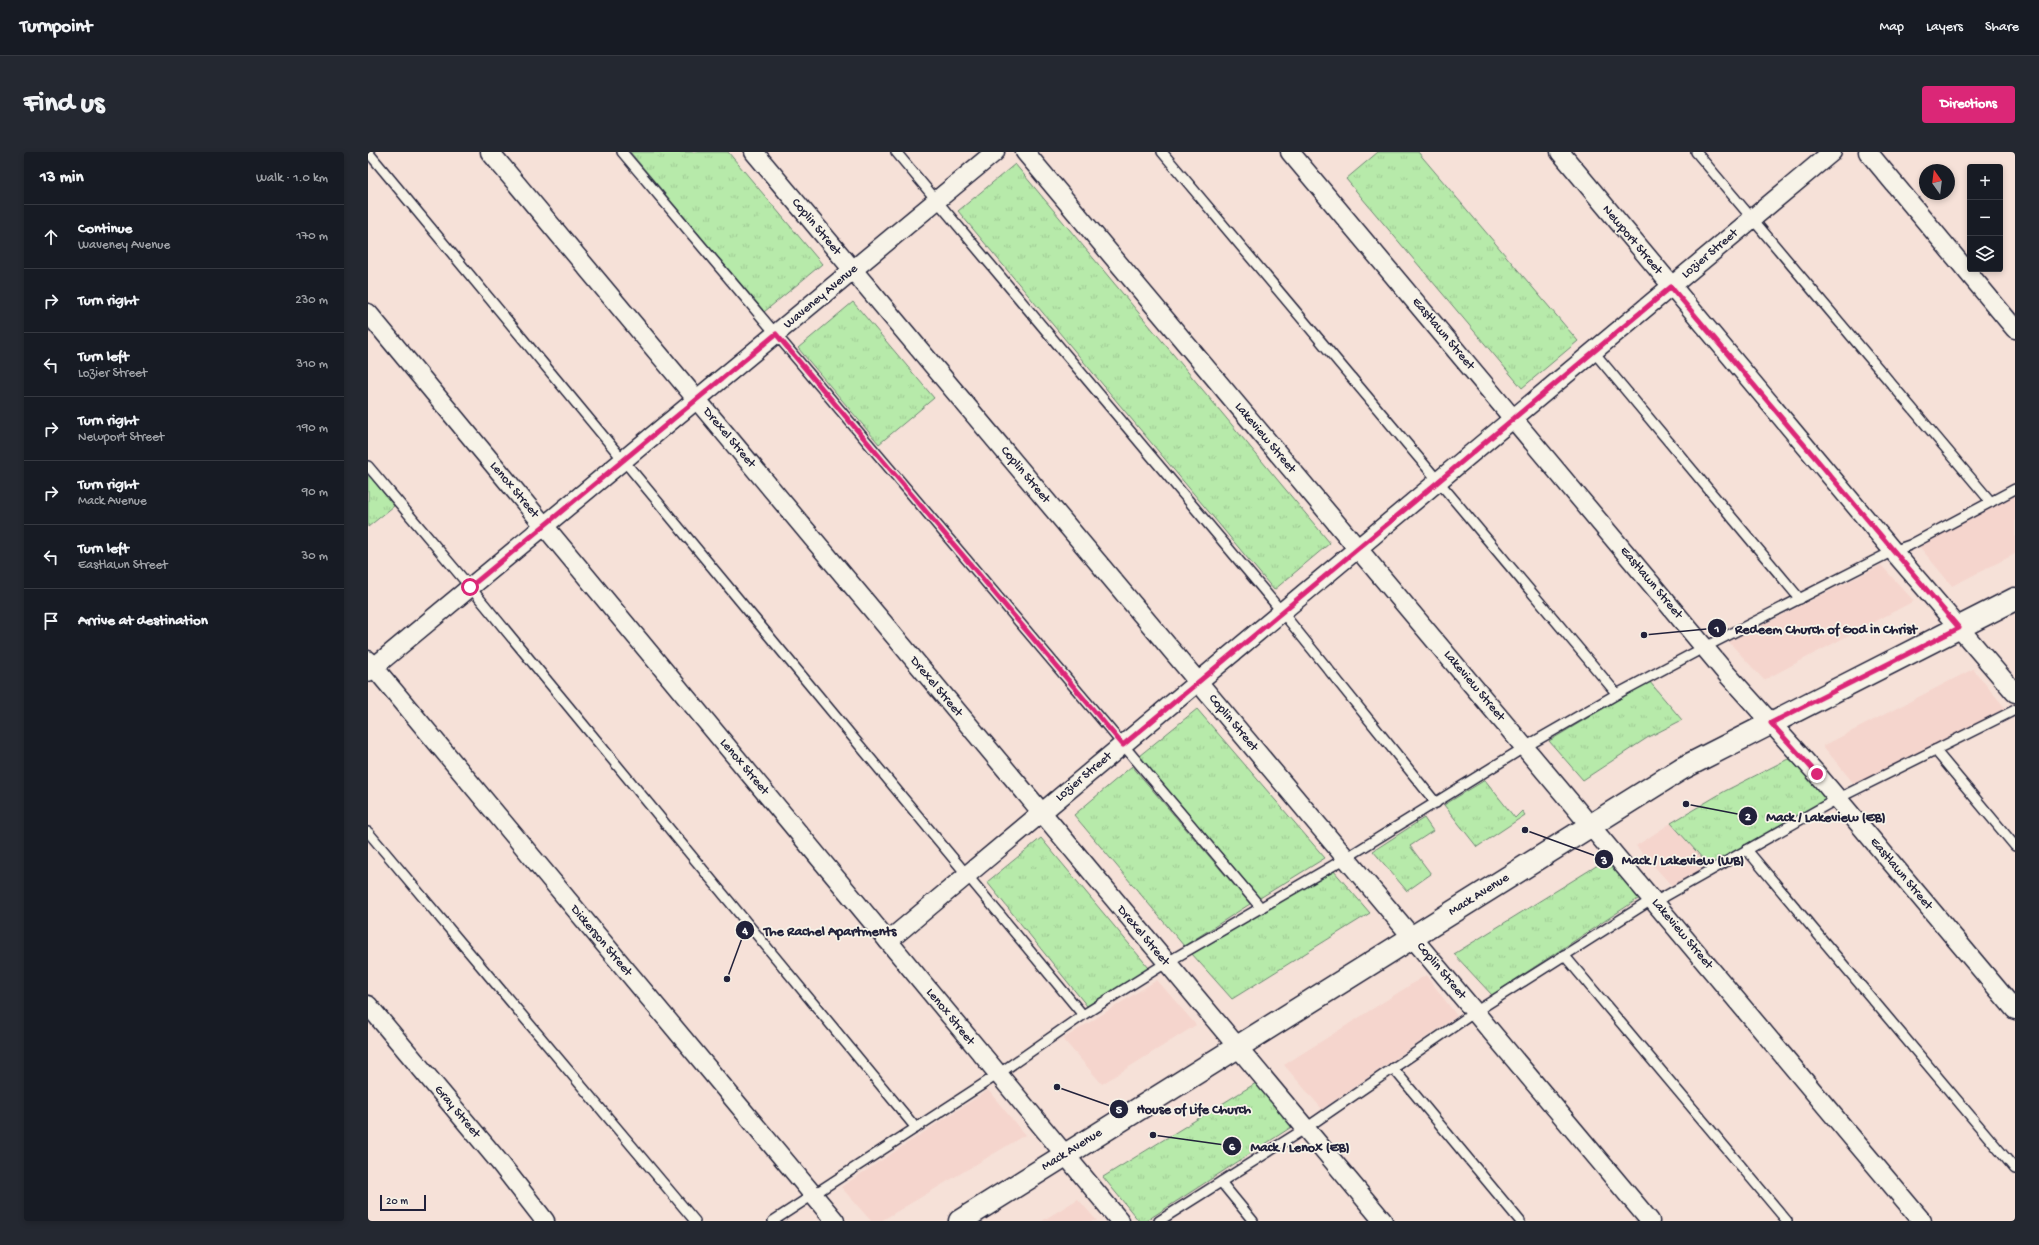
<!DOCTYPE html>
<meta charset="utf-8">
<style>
body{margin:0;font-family:"Gochi Hand",sans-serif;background:#242831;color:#f1f3f6}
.controls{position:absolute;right:12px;top:12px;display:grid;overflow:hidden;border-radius:4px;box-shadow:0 2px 6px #0003}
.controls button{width:36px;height:36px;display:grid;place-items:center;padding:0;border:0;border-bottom:1px solid #363941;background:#171b24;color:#f1f3f6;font:20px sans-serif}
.compass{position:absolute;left:1551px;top:12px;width:36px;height:36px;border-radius:50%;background:#171b24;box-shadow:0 2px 6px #0003;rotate:346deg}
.scale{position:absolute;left:12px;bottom:10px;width:46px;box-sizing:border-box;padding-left:4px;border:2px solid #22223b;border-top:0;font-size:11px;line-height:14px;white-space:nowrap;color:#22223b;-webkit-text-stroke:3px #f7f3e8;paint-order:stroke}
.stop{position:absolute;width:12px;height:12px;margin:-9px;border:3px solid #db2777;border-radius:50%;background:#fff}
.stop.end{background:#db2777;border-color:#fff;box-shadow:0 1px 4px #0008}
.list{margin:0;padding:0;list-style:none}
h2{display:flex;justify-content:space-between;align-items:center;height:52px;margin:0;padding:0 16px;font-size:17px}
h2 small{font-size:13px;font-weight:400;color:#9ea1a6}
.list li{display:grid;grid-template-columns:26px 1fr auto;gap:12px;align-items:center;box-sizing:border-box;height:64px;padding:0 16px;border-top:1px solid #363941}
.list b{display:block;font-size:15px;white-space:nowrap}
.list p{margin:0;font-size:13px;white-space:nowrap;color:#9ea1a6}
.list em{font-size:13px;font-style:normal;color:#9ea1a6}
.icon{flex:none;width:22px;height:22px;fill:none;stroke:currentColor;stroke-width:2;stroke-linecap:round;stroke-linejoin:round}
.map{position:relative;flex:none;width:1647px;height:1069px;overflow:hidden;border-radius:4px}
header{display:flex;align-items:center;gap:24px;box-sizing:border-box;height:56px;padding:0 20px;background:#171b24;border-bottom:1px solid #363941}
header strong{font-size:19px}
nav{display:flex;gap:22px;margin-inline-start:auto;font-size:14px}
.intro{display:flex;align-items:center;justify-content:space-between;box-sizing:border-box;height:96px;padding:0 24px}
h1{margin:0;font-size:28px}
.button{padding:10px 18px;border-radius:4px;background:#db2777;color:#fff;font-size:14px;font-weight:700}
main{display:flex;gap:24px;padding:0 24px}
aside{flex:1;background:#171b24;border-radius:4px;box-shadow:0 2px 6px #0003}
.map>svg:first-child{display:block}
.built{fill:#f5d5cd}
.grass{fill:url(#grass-tufts);stroke:#6c8672}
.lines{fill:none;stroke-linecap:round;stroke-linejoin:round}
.service-casing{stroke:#22223b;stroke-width:12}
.minor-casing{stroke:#22223b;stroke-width:21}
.secondary-casing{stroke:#22223b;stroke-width:25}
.service{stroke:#f7f3e8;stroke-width:9}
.minor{stroke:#f7f3e8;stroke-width:18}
.secondary{stroke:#f7f3e8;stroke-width:22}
.route{stroke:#db2777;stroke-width:5}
.labels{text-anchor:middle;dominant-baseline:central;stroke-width:3.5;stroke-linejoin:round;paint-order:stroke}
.street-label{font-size:13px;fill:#22223b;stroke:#f7f3e8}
.leader{fill:none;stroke:#22223b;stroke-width:1.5}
.callout-dot{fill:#22223b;stroke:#f7f3e8;stroke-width:1.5}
.mark-label{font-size:12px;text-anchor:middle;font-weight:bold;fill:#fff}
.callout-label{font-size:14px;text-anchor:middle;font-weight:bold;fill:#22223b;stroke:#f7f3e8;stroke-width:3.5;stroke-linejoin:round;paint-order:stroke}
</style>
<header>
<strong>Turnpoint</strong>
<nav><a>Map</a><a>Layers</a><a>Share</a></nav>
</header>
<div class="intro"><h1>Find us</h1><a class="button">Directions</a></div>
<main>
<aside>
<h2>13 min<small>Walk · 1.0 km</small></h2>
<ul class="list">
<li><svg class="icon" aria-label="ahead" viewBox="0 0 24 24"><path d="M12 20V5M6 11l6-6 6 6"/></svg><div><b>Continue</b><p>Waveney Avenue</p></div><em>170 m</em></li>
<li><svg class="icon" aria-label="right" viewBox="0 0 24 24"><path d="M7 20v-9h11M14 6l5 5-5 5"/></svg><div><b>Turn right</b></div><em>230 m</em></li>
<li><svg class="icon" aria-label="left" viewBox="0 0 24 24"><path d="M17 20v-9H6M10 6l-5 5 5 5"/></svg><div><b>Turn left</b><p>Lozier Street</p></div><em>310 m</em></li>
<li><svg class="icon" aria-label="right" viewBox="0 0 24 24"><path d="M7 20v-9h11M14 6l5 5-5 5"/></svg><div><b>Turn right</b><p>Newport Street</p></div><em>190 m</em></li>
<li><svg class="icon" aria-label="right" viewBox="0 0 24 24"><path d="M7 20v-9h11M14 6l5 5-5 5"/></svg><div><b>Turn right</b><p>Mack Avenue</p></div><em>90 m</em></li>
<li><svg class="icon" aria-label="left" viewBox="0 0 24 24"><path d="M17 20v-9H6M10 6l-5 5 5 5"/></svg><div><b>Turn left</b><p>Eastlawn Street</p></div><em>30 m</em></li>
<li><svg class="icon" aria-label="arrive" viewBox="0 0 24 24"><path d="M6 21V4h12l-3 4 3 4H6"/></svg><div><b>Arrive at destination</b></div></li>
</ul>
</aside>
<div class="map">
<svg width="1647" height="1069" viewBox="0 0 1647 1069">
<defs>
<pattern id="grass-tufts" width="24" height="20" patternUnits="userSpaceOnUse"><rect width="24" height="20" fill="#b7eaaa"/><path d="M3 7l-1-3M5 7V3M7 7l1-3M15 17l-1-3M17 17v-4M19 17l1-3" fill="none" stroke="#9dc893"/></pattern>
</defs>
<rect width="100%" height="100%" fill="#f6e1d8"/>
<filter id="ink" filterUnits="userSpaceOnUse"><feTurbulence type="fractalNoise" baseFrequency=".025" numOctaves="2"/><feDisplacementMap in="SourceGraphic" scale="8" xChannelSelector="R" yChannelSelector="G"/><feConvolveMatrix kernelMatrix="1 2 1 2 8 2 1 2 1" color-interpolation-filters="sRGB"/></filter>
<g filter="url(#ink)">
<g class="built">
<polygon points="1647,343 1647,402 1584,434 1551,394"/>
<polygon points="1513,413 1546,449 1396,528 1361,490"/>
<polygon points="1605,517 1638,557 1487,633 1455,594"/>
<polygon points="1303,671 1340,713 1304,734 1268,694"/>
<polygon points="1058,823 1089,864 954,957 916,913"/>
<polygon points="789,828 828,873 734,932 695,887"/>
<polygon points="620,938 657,983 513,1069 503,1069 473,1035"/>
<polygon points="710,1047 729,1069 674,1069"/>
</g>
<g class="grass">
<polygon points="262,0 360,0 454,112 396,160"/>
<polygon points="1010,0 1050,0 1210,189 1154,236 978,27"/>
<polygon points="647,12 962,391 906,438 590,59"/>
<polygon points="485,150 566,246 511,292 430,196"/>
<polygon points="0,322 26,354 0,375"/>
<polygon points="1281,529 1314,568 1279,586 1215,628 1181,589"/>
<polygon points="829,557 957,706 892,746 771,604"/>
<polygon points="1420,607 1429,610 1460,649 1344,717 1303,671 1357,639"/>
<polygon points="764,614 882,752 816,794 706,663"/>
<polygon points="1117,628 1147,666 1154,659 1157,663 1109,695 1076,653"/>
<polygon points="1056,666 1065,679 1042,694 1063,722 1039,739 1005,699"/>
<polygon points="673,686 781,816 719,854 619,730"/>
<polygon points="1238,708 1273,745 1124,843 1086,802"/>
<polygon points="965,718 1002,761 864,847 824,802"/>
<polygon points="888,931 925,974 778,1069 771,1069 735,1025"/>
</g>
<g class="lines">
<defs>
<g id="service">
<polyline points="0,0 715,863"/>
<polyline points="254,0 893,756"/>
<polyline points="528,0 914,460 1068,651"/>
<polyline points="794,0 1249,542"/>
<polyline points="1328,0 1623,350"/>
<polyline points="1225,199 1432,447"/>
<polyline points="0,314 102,435 548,976"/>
<polyline points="1567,598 1647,694"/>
<polyline points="0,680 327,1069"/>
<polyline points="1379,698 1647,1017"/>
<polyline points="1287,750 1469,647 1647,558"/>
<polyline points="1196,803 1419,1069"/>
<polyline points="1025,916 1152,1069"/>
<polyline points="853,1030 885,1069"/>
<polyline points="405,1069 629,923 715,863 798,811 978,706 1157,595 1249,542 1337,495 1525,399 1542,393 1647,337"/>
<polyline points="791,1069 938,976 1107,860 1285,747"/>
</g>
<g id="minor">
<polyline points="122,0 1015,1069"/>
<polyline points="386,0 1282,1069"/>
<polyline points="657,0 1554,1069"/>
<polyline points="922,0 1357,520 1449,622 1647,858"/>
<polyline points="1192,0 1525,399 1647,541"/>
<polyline points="1500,0 1647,177"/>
<polyline points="0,161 752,1069"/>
<polyline points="0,508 467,1069"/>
<polyline points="0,520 627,0"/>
<polyline points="520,789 1464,0"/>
<polyline points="0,853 132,1011 177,1069"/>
</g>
<polyline id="secondary" points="592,1069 1313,617 1647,447"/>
</defs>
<use href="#service" class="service-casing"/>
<use href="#minor" class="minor-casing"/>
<use href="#secondary" class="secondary-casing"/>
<use href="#service" class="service"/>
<use href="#minor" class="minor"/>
<use href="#secondary" class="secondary"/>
</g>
</g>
<g class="lines" filter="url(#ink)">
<polyline class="route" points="102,435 408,182 755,593 1303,135 1591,476 1403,571 1449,622"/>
</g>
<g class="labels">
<g class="street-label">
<text transform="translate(448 75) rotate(50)">Coplin Street</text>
<text transform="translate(1264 88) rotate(50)">Newport Street</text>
<text transform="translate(1342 102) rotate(-40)">Lozier Street</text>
<text transform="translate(453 145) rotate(-40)">Waveney Avenue</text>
<text transform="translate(1075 182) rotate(50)">Eastlawn Street</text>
<text transform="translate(361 286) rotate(50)">Drexel Street</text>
<text transform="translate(897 286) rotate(50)">Lakeview Street</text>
<text transform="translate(657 323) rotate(50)">Coplin Street</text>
<text transform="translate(146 338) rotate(50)">Lenox Street</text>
<text transform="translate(1283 431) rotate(50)">Eastlawn Street</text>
<text transform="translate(1106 534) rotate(50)">Lakeview Street</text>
<text transform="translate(568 535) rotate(50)">Drexel Street</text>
<text transform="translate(865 571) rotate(50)">Coplin Street</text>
<text transform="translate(376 615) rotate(50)">Lenox Street</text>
<text transform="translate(716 625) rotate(-40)">Lozier Street</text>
<text transform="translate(1533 722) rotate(50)">Eastlawn Street</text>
<text transform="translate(1111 743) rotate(-32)">Mack Avenue</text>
<text transform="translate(1314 782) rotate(50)">Lakeview Street</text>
<text transform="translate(775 784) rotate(50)">Drexel Street</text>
<text transform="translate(233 789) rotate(50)">Dickerson Street</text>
<text transform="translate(1073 819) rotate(50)">Coplin Street</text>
<text transform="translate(582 865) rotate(51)">Lenox Street</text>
<text transform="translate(89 960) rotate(50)">Gray Street</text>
<text transform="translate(704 998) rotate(-32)">Mack Avenue</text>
</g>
</g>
<path class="leader" d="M1276 483L1349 476M1318 652L1380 664M1157 678L1236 707M359 827L377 778M689 935L751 957M785 983L864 994"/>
<g class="callout-dot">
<circle cx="1276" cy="483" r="4"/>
<circle cx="1318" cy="652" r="4"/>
<circle cx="1157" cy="678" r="4"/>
<circle cx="359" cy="827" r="4"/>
<circle cx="689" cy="935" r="4"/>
<circle cx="785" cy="983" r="4"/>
<circle cx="1349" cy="476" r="10"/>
<circle cx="1380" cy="664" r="10"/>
<circle cx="1236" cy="707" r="10"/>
<circle cx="377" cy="778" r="10"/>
<circle cx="751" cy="957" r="10"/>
<circle cx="864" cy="994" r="10"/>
</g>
<g class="mark-label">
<text x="1349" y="480">1</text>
<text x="1380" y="668">2</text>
<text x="1236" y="712">3</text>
<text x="377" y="782">4</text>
<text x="751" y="961">5</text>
<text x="864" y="998">6</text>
</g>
<g class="callout-label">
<text x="1458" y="481">Redeem Church of God in Christ</text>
<text x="1458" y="669">Mack / Lakeview (EB)</text>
<text x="1315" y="712">Mack / Lakeview (WB)</text>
<text x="462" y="783">The Rachel Apartments</text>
<text x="826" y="961">House of Life Church</text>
<text x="932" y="999">Mack / Lenox (EB)</text>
</g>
</svg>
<div class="controls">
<button>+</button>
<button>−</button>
<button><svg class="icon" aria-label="layers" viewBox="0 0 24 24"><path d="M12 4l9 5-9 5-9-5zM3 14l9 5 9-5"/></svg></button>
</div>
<svg class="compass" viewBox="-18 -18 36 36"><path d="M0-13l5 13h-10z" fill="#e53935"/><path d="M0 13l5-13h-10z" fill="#9ea1a6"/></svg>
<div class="scale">20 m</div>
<div class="stop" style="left:102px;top:435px"></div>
<div class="stop end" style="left:1449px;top:622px"></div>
</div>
</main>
